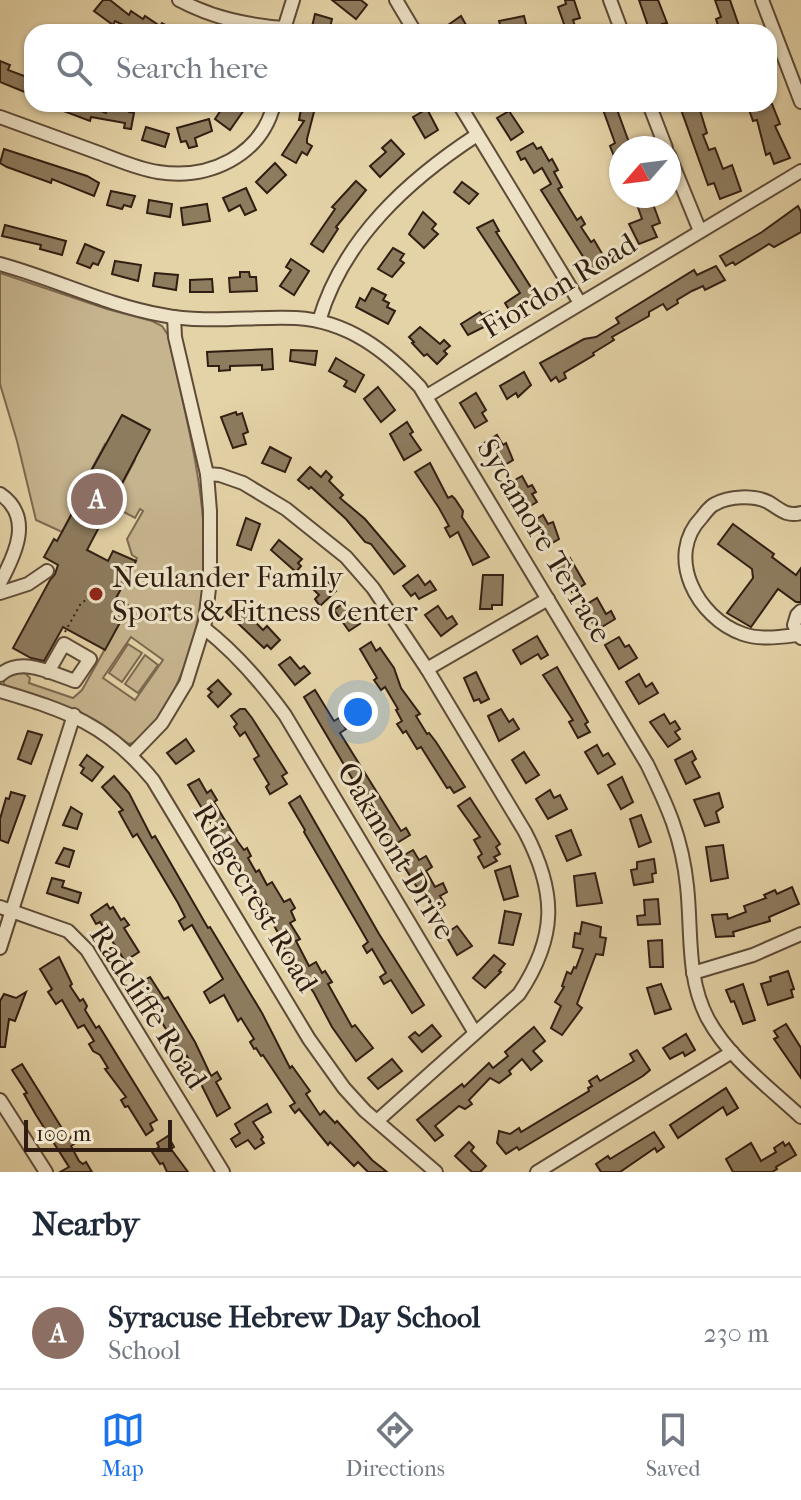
<!DOCTYPE html>
<style>
body{margin:0;font-family:"IM FELL French Canon",serif;background:#f6f6f7;color:#1f2937}
.compass{position:absolute;left:609px;top:136px;width:72px;height:72px;border-radius:50%;background:#fff;box-shadow:0 2px 6px #0004;rotate:242deg}
.scale{position:absolute;left:24px;bottom:20px;width:148px;box-sizing:border-box;padding-left:8px;border:4px solid #311e12;border-top:0;font-size:22px;line-height:28px;white-space:nowrap;color:#311e12;-webkit-text-stroke:6px #ede2c6;paint-order:stroke}
.you{position:absolute;left:358px;top:712px;width:28px;height:28px;margin:-20px;border:6px solid #fff;border-radius:50%;background:#1a73e8;box-shadow:0 0 0 12px #1a73e833}
.badge{display:grid;place-items:center;width:52px;height:52px;border-radius:50%;background:#1a73e8;color:#fff;font-size:26px;font-weight:700}
.pin{position:absolute;translate:-50% -50%;border:4px solid #fff;box-shadow:0 2px 8px #0006}
.list{margin:0;padding:0;list-style:none}
h2{display:flex;justify-content:space-between;align-items:center;height:104px;margin:0;padding:0 32px;font-size:34px}
h2 small{font-size:26px;font-weight:400;color:#747a83}
.list li{display:grid;grid-template-columns:52px 1fr auto;gap:24px;align-items:center;box-sizing:border-box;height:112px;padding:0 32px;border-top:2px solid #e0e1e3}
.list b{display:block;font-size:30px;white-space:nowrap}
.list p{margin:0;font-size:26px;white-space:nowrap;color:#747a83}
.list em{font-size:26px;font-style:normal;color:#747a83}
.icon{flex:none;width:44px;height:44px;fill:none;stroke:currentColor;stroke-width:2;stroke-linecap:round;stroke-linejoin:round}
.map{position:relative;flex:none;width:801px;height:1172px;overflow:hidden}
.search{position:absolute;background:#fff;box-shadow:0 2px 6px #0004;left:24px;right:24px;top:24px;height:88px;display:flex;align-items:center;gap:20px;box-sizing:border-box;padding:0 28px;border-radius:24px;color:#747a83;font-size:30px}
.sheet{height:216px;background:#fff}
nav{display:flex;justify-content:space-around;align-items:center;box-sizing:border-box;height:112px;border-top:2px solid #e0e1e3;background:#fff;font-size:22px;color:#747a83}
nav a{display:grid;justify-items:center;gap:4px}
nav .on{color:#1a73e8}
.map>svg:first-child{display:block}
.green{fill:#c6b48e;stroke:#7c6950;stroke-width:2;fill-rule:evenodd}
.building{fill:#8e7c5f;stroke:#311e12;stroke-width:2}
.lines{fill:none;stroke-linecap:round;stroke-linejoin:round}
.minor-casing{stroke:#5e4b37;stroke-width:16}
.path{stroke:#311e12;stroke-width:2;stroke-dasharray:2 4;stroke-linecap:butt}
.minor{stroke:#ede2c6;stroke-width:12}
.poi-dot{fill:#8f2418;stroke:#ede2c6;stroke-width:3}
.labels{text-anchor:middle;dominant-baseline:central;stroke-width:6;stroke-linejoin:round;paint-order:stroke}
.street-label{font-size:30px;fill:#311e12;stroke:#ede2c6}
.poi-label{font-size:30px;fill:#311e12;stroke:#ede2c6;text-anchor:start}
</style>
<div class="map">
<svg width="801" height="1172" viewBox="0 0 801 1172">
<rect width="100%" height="100%" fill="#e4d3a7"/>
<filter id="stains"><feTurbulence type="fractalNoise" baseFrequency=".0025" numOctaves="4"/><feColorMatrix values="0 0 0 0 .2 0 0 0 0 .09 0 0 0 0 .02 0 0 0 .5 -.17"/></filter>
<radialGradient id="worn" r=".72"><stop offset=".6" stop-color="#630" stop-opacity="0"/><stop offset="1" stop-color="#630" stop-opacity=".3"/></radialGradient>
<g class="green">
<path d="M0,273L107,309L152,321L162,326L168,335C195,461 234,578 169,700C161,715 147,740 129,744L82,713L4,686V681C10,673 14,672 24,672L30,678L29,683L73,698L82,690L129,606L116,598L137,558L132,555L127,539L143,511L140,509L135,518L111,505L135,460L105,444L74,502L77,504L62,532L36,520L17,441L0,384ZM131,637L163,660L135,700L103,678Z"/>
<polygon points="128,644 142,653 122,682 109,673"/>
<polygon points="145,655 158,665 138,693 125,684"/>
</g>
<g class="building">
<polygon points="103,0 110,0 129,15 131,11 143,19 145,16 160,26 162,23 178,32 138,32 115,21 113,25 94,11"/>
<polygon points="332,0 361,0 367,5 356,19"/>
<polygon points="565,0 574,0 580,18 573,20 577,32 567,32 564,24 558,7 566,4"/>
<polygon points="639,0 658,0 667,23 662,24 665,32 650,32"/>
<polygon points="715,0 730,0 741,32 720,32 716,19 721,17"/>
<polygon points="315,14 332,19 329,32 311,31"/>
<polygon points="461,16 470,32 452,32 448,25"/>
<polygon points="524,16 527,28 521,30 521,32 502,32 499,21"/>
<polygon points="0,61 10,65 8,70 32,79 32,95 0,82"/>
<polygon points="45,104 80,104 106,113 107,104 130,105 129,112 134,113 131,129 124,128 125,123 91,117 90,121"/>
<polygon points="225,104 242,104 246,107 230,130 215,119"/>
<polygon points="302,104 316,104 307,139 307,143 312,146 307,155 302,152 296,163 282,155 304,121 299,120"/>
<polygon points="601,104 615,104 631,148 621,148 621,174 610,146 615,143"/>
<polygon points="679,104 698,104 707,133 703,135 709,150 715,148 723,169 732,165 741,191 720,199 714,183 708,185"/>
<polygon points="747,104 772,104 780,124 775,126 790,158 774,164 770,153 766,155 757,120 753,121"/>
<polygon points="427,109 438,130 425,138 413,117"/>
<polygon points="509,111 523,132 511,140 497,118"/>
<polygon points="209,119 212,131 195,138 197,146 189,148 186,141 181,142 177,128"/>
<polygon points="146,127 169,134 165,147 142,140"/>
<polygon points="391,140 404,154 380,177 370,166 386,152 382,148"/>
<polygon points="533,143 537,149 541,147 549,161 552,159 558,170 554,172 562,187 558,189 577,220 581,217 585,224 581,227 591,242 594,240 604,257 600,259 605,267 594,274 541,190 551,184 542,168 534,173 525,158 521,160 517,152"/>
<polygon points="4,149 87,176 99,183 94,196 52,179 51,183 7,167 0,163"/>
<polygon points="275,163 286,175 267,193 256,182"/>
<polygon points="356,181 366,190 336,227 338,229 323,252 311,244 335,209 332,207"/>
<polygon points="462,182 478,194 469,204 454,192"/>
<polygon points="246,188 256,210 245,215 240,205 229,211 223,198"/>
<polygon points="111,191 135,196 131,207 124,205 122,209 107,205"/>
<polygon points="634,196 650,196 660,223 652,226 657,237 639,244 629,224 642,219"/>
<polygon points="149,200 172,204 170,217 147,213"/>
<polygon points="207,204 210,221 183,225 181,208"/>
<polygon points="798,206 801,212 801,232 774,247 769,244 735,265 733,262 726,266 720,256 762,232"/>
<polygon points="423,212 436,224 432,229 438,234 424,248 409,234"/>
<polygon points="493,220 499,231 496,232 537,297 511,313 505,303 520,293 477,228"/>
<polygon points="5,225 66,241 62,255 40,249 41,245 2,236"/>
<polygon points="85,244 104,252 98,265 93,263 90,268 77,263"/>
<polygon points="393,248 404,254 400,260 404,263 392,277 378,269"/>
<polygon points="291,259 309,271 294,295 280,286 291,270 286,267"/>
<polygon points="115,261 141,265 138,281 112,274"/>
<polygon points="716,266 725,280 705,290 703,286 692,291 677,300 678,303 667,310 663,304 649,312 649,316 612,337 614,340 593,353 594,355 564,373 566,378 559,382 556,377 551,381 540,363 584,339 596,337 619,323 616,318 694,270 697,275"/>
<polygon points="240,272 249,272 250,277 256,277 257,291 230,292 229,278 240,277"/>
<polygon points="155,273 178,275 176,290 153,286"/>
<polygon points="212,279 213,292 190,292 190,280"/>
<polygon points="372,288 386,295 383,300 389,303 387,307 395,311 388,324 356,307 360,298 365,301"/>
<polygon points="490,311 496,321 468,335 461,324 480,312 482,315"/>
<polygon points="420,327 440,344 444,340 450,346 444,351 447,354 437,364 427,354 424,356 412,343 414,342 409,337"/>
<polygon points="272,349 273,369 262,370 262,365 230,366 230,370 219,371 219,366 208,366 207,352"/>
<polygon points="291,350 317,351 315,365 290,361"/>
<polygon points="336,358 364,375 355,392 344,386 347,381 329,371"/>
<polygon points="524,372 531,385 518,397 516,393 507,399 500,386"/>
<polygon points="378,387 395,410 381,422 364,399"/>
<polygon points="476,393 486,410 482,413 487,421 475,428 460,403"/>
<polygon points="236,412 237,415 242,413 248,432 243,434 246,444 233,448 221,417"/>
<polygon points="122,415 150,430 87,550 108,561 113,551 136,561 116,598 129,606 105,650 63,627 44,661 31,658 13,648 50,580 55,574 58,565 44,557 54,539 57,541 62,532 77,504 74,502"/>
<polygon points="407,422 413,432 410,434 421,450 404,460 390,434"/>
<polygon points="497,435 503,445 506,443 513,460 500,468 484,443"/>
<polygon points="270,447 291,458 285,472 262,463"/>
<polygon points="430,463 448,498 452,496 455,499 463,511 462,517 489,557 473,565 458,532 450,537 445,528 449,526 439,508 415,472"/>
<polygon points="310,467 321,477 326,471 332,477 329,481 343,495 340,498 365,519 405,566 394,574 371,544 365,542 346,519 311,487 309,489 298,480"/>
<polygon points="522,476 528,487 532,485 536,492 532,494 537,502 523,510 508,484"/>
<polygon points="543,515 548,524 553,522 559,539 547,546 532,522"/>
<polygon points="246,518 260,524 251,550 237,545"/>
<polygon points="733,524 774,554 772,557 796,575 801,568 801,602 796,602 778,589 751,627 727,613 753,578 752,569 718,544"/>
<polygon points="279,540 302,559 298,563 301,566 296,572 271,550"/>
<polygon points="570,558 585,584 572,592 557,566"/>
<polygon points="317,571 336,591 320,606 315,599 319,595 306,582"/>
<polygon points="418,575 425,585 430,581 436,590 419,599 415,593 411,596 403,586"/>
<polygon points="483,575 503,575 502,605 492,605 492,609 480,609"/>
<polygon points="597,598 606,614 611,611 615,619 597,630 582,607"/>
<polygon points="236,602 263,630 267,626 280,640 271,649 267,645 264,648 226,612"/>
<polygon points="345,602 361,623 349,631 334,610"/>
<polygon points="438,606 447,619 452,616 457,624 441,636 425,615"/>
<polygon points="537,636 548,655 541,659 538,654 521,664 513,650"/>
<polygon points="619,637 625,647 629,645 637,658 619,669 605,645"/>
<polygon points="371,642 376,651 380,648 394,668 401,688 420,714 416,716 427,734 429,733 436,742 465,787 454,793 450,787 447,788 421,747 417,749 406,731 403,733 397,724 402,721 396,710 398,709 385,687 381,690 374,680 377,678 360,649"/>
<polygon points="290,657 300,669 304,666 310,673 295,685 279,665"/>
<polygon points="557,667 588,722 585,724 590,732 578,738 569,722 573,720 543,675"/>
<polygon points="476,672 489,699 481,703 479,699 474,701 464,678"/>
<polygon points="639,674 646,687 652,683 658,693 639,704 626,682"/>
<polygon points="218,680 231,694 218,707 208,696 212,692 208,689"/>
<polygon points="315,690 334,721 339,718 346,729 340,733 401,831 406,828 410,835 392,846 304,697"/>
<polygon points="240,709 245,709 252,718 287,773 282,776 287,784 270,794 266,787 269,784 254,759 259,756 245,732 240,736 234,727 237,724 231,716"/>
<polygon points="501,709 509,722 513,719 519,729 499,741 488,716"/>
<polygon points="664,714 670,724 675,721 680,729 675,732 680,739 668,747 650,722"/>
<polygon points="28,731 42,735 31,764 18,759"/>
<polygon points="186,739 194,751 176,764 167,753"/>
<polygon points="597,745 603,756 608,753 615,764 598,774 585,752"/>
<polygon points="692,751 696,759 692,762 700,777 686,784 675,760"/>
<polygon points="524,752 539,775 526,783 512,760"/>
<polygon points="87,755 103,767 92,781 81,773 84,768 80,765"/>
<polygon points="114,776 129,793 152,838 155,836 208,928 210,927 262,1013 290,1068 292,1066 310,1091 306,1094 320,1115 324,1111 335,1123 337,1121 372,1160 387,1172 368,1172 358,1162 354,1166 330,1142 328,1145 299,1109 295,1113 290,1106 295,1103 263,1055 261,1056 256,1048 254,1049 250,1042 254,1039 241,1018 238,1021 224,995 210,1003 204,992 223,979 192,925 184,930 179,921 185,917 178,903 137,834 133,837 119,812 123,810 102,787"/>
<polygon points="622,777 633,802 621,809 608,785"/>
<polygon points="199,779 207,793 211,790 217,800 214,802 238,842 244,850 247,848 251,856 248,858 256,872 259,870 267,885 272,882 284,902 290,899 295,908 291,911 295,920 290,923 300,939 296,941 309,966 316,962 322,973 325,971 332,982 328,984 352,1027 355,1025 373,1048 356,1061 332,1027 314,993 286,952 281,943 283,942 271,920 274,918 263,899 259,901 239,866 237,867 188,785"/>
<polygon points="550,790 554,798 560,795 567,809 548,819 536,799"/>
<polygon points="11,792 25,796 8,843 0,840 0,819 6,798 9,799"/>
<polygon points="719,793 723,807 716,812 719,822 705,826 694,800"/>
<polygon points="300,796 379,934 424,1005 412,1013 391,980 384,984 380,977 386,973 372,949 367,953 363,946 368,942 360,928 304,832 305,830 289,803"/>
<polygon points="470,798 500,844 496,847 500,854 494,857 497,861 484,868 478,857 482,854 474,840 480,837 458,806"/>
<polygon points="71,807 82,814 77,829 63,825"/>
<polygon points="641,815 651,842 639,847 630,819"/>
<polygon points="571,830 581,855 567,861 556,836"/>
<polygon points="723,845 728,878 711,881 706,847"/>
<polygon points="64,848 74,851 69,867 56,863"/>
<polygon points="413,850 419,860 426,856 432,867 426,871 435,887 443,883 447,892 440,896 445,905 433,913 399,858"/>
<polygon points="654,859 656,873 652,874 653,882 634,885 631,870 637,869 637,862"/>
<polygon points="510,866 518,896 504,900 495,871"/>
<polygon points="595,873 602,903 577,906 574,876"/>
<polygon points="52,878 64,881 62,887 81,893 78,903 47,893"/>
<polygon points="792,887 799,904 769,917 770,921 733,932 734,936 716,937 712,915 727,914 728,919 746,912 744,906 766,898 764,895 775,890 777,894"/>
<polygon points="658,899 660,924 638,925 637,916 645,915 644,900"/>
<polygon points="107,904 110,909 113,907 121,920 124,918 129,925 124,928 139,952 125,961 100,922 96,924 91,915"/>
<polygon points="505,911 521,914 513,945 499,943"/>
<polygon points="582,922 601,927 600,937 606,938 603,955 596,954 577,1004 582,1008 562,1035 551,1028 561,1006 555,1002 564,987 562,986 567,972 571,974 574,967 576,968 583,949 573,947 575,933 580,934"/>
<polygon points="457,926 472,946 457,955 445,934"/>
<polygon points="662,940 663,967 650,967 648,941"/>
<polygon points="494,955 505,964 499,971 501,972 485,988 473,978"/>
<polygon points="59,957 72,984 70,986 80,1001 83,999 87,1006 85,1010 96,1028 99,1026 157,1120 150,1124 153,1130 146,1135 128,1106 125,1107 121,1100 126,1097 105,1069 108,1068 100,1055 93,1051 89,1044 94,1041 84,1025 78,1028 62,1000 56,1004 48,992 52,989 40,969"/>
<polygon points="788,971 794,989 791,990 793,997 768,1005 761,984 771,981 770,977"/>
<polygon points="150,977 164,999 168,997 195,1042 211,1076 217,1072 221,1079 216,1082 230,1108 217,1116 187,1056 184,1058 138,984"/>
<polygon points="661,984 671,1009 655,1014 647,988"/>
<polygon points="743,984 755,1020 743,1024 734,1001 731,1002 726,990"/>
<polygon points="26,992 15,1021 9,1019 5,1047 0,1047 0,1001 4,994 16,998"/>
<polygon points="786,1024 801,1048 801,1078 774,1039 778,1037 774,1031"/>
<polygon points="432,1025 441,1036 422,1052 409,1037 415,1032 419,1036"/>
<polygon points="534,1027 545,1041 533,1051 542,1061 531,1070 522,1059 509,1071 511,1074 499,1083 490,1078 469,1100 472,1104 465,1109 459,1106 435,1126 443,1135 435,1141 417,1120 462,1084 464,1087 489,1063 493,1068 508,1056 505,1052"/>
<polygon points="686,1034 695,1050 685,1056 683,1052 670,1059 663,1048"/>
<polygon points="637,1050 650,1070 643,1076 519,1150 517,1147 506,1154 497,1143 499,1131 510,1134 519,1128 521,1132 589,1091 588,1088 592,1086 589,1081 597,1076 600,1081 634,1061 630,1054"/>
<polygon points="392,1059 402,1071 378,1089 368,1078"/>
<polygon points="22,1064 68,1138 70,1137 74,1144 71,1146 79,1161 83,1164 86,1162 92,1172 60,1172 69,1167 36,1115 24,1094 27,1093 12,1070"/>
<polygon points="726,1088 738,1108 727,1115 723,1107 678,1138 670,1125"/>
<polygon points="267,1104 271,1112 253,1122 263,1137 261,1139 264,1143 255,1149 248,1140 236,1147 231,1139 240,1133 235,1124"/>
<polygon points="654,1132 664,1147 657,1152 655,1148 620,1172 601,1172 596,1164 608,1156 610,1159"/>
<polygon points="168,1136 174,1147 171,1149 188,1172 167,1172 163,1163 160,1164 152,1152 159,1147 157,1143"/>
<polygon points="469,1142 474,1147 471,1151 486,1166 480,1172 472,1172 455,1156"/>
<polygon points="783,1142 785,1146 789,1143 796,1155 776,1167 777,1169 772,1172 733,1172 726,1159 751,1143 761,1161 776,1152 774,1148"/>
</g>
<g class="lines">
<defs>
<g id="minor">
<path d="M179,0C213,18 246,25 284,28"/>
<polyline points="396,0 415,32"/>
<polyline points="610,0 622,32"/>
<polyline points="762,0 801,102"/>
<polyline points="283,32 293,0"/>
<polyline points="459,104 580,303"/>
<polyline points="649,104 666,148"/>
<path d="M0,117C33,129 66,141 99,153C118,160 138,169 158,172C209,180 261,156 274,104"/>
<polyline points="669,155 700,231"/>
<path d="M0,264C55,279 106,305 162,315C207,324 251,316 296,318C348,321 386,351 420,387L647,764C668,807 682,838 687,886C692,931 686,978 708,1019C729,1058 769,1087 801,1117"/>
<path d="M319,321C343,239 408,180 477,135"/>
<polyline points="427,396 801,171"/>
<path d="M207,474L220,475L243,483L286,509L346,557L373,588L427,669L525,832C557,893 557,937 519,994L377,1121"/>
<path d="M0,494C34,517 15,555 0,583"/>
<polyline points="0,593 28,584 47,571"/>
<polyline points="801,611 797,615 794,625 801,638"/>
<path d="M204,628C236,653 261,682 285,715L475,1033"/>
<path d="M797,635C780,637 760,640 743,634C697,618 664,556 702,517C705,513 710,506 715,504C729,496 754,495 768,502C780,509 786,517 801,513"/>
<polyline points="427,669 548,599"/>
<path d="M0,675C21,656 51,673 75,681L90,659L64,644L48,672"/>
<path d="M0,691C67,711 107,724 153,780L309,1039L344,1088L365,1111L436,1172"/>
<polyline points="132,754 162,723 186,683 205,622 210,580 210,511 207,474 175,337 174,317"/>
<polyline points="0,907 68,931 87,950 223,1172"/>
<polyline points="0,948 74,715"/>
<polyline points="693,973 753,955 801,934"/>
<polyline points="0,1100 46,1172"/>
<polyline points="537,1172 732,1052"/>
</g>
</defs>
<use href="#minor" class="minor-casing"/>
<polyline class="path" points="65,632 81,603 86,600"/>
<use href="#minor" class="minor"/>
</g>
<circle class="poi-dot" cx="96" cy="594" r="8"/>
<g class="labels">
<g class="street-label">
<text transform="translate(559 286) rotate(-31)">Fiordon Road</text>
<text transform="translate(544 541) rotate(59)">Sycamore Terrace</text>
<text transform="translate(396 851) rotate(59)">Oakmont Drive</text>
<text transform="translate(255 898) rotate(59)">Ridgecrest Road</text>
<text transform="translate(148 1007) rotate(57)">Radcliffe Road</text>
</g>
<g class="poi-label">
<text x="112" y="577">Neulander Family<tspan x="112" dy="34">Sports &amp; Fitness Center</tspan></text>
</g>
</g>
<rect width="100%" height="100%" filter="url(#stains)"/>
<rect width="100%" height="100%" fill="url(#worn)"/>
</svg>
<svg class="compass" viewBox="-18 -18 36 36"><path d="M0-13l5 13h-10z" fill="#e53935"/><path d="M0 13l5-13h-10z" fill="#747a83"/></svg>
<div class="scale">100 m</div>
<div class="you"></div>
<div class="pin badge" style="left:97px;top:499px;background:#8d6e63">A</div>
<div class="search"><svg class="icon" aria-label="search" viewBox="0 0 24 24"><circle cx="10" cy="10" r="6"/><path d="M15 15l6 6"/></svg>Search here</div>
</div>
<section class="sheet">
<h2>Nearby<small></small></h2>
<ul class="list">
<li><span class="badge" style="background:#8d6e63">A</span><div><b>Syracuse Hebrew Day School</b><p>School</p></div><em>230 m</em></li>
</ul>
</section>
<nav>
<a class="on"><svg class="icon" aria-label="map" viewBox="0 0 24 24"><path d="M3 6l6-2 6 2 6-2v14l-6 2-6-2-6 2zM9 4v14M15 6v14"/></svg>Map</a>
<a><svg class="icon" aria-label="directions" viewBox="0 0 24 24"><path d="M12 3l9 9-9 9-9-9zM9 14v-3h6M13 9l2 2-2 2"/></svg>Directions</a>
<a><svg class="icon" aria-label="saved" viewBox="0 0 24 24"><path d="M7 4h10v16l-5-4-5 4z"/></svg>Saved</a>
</nav>
